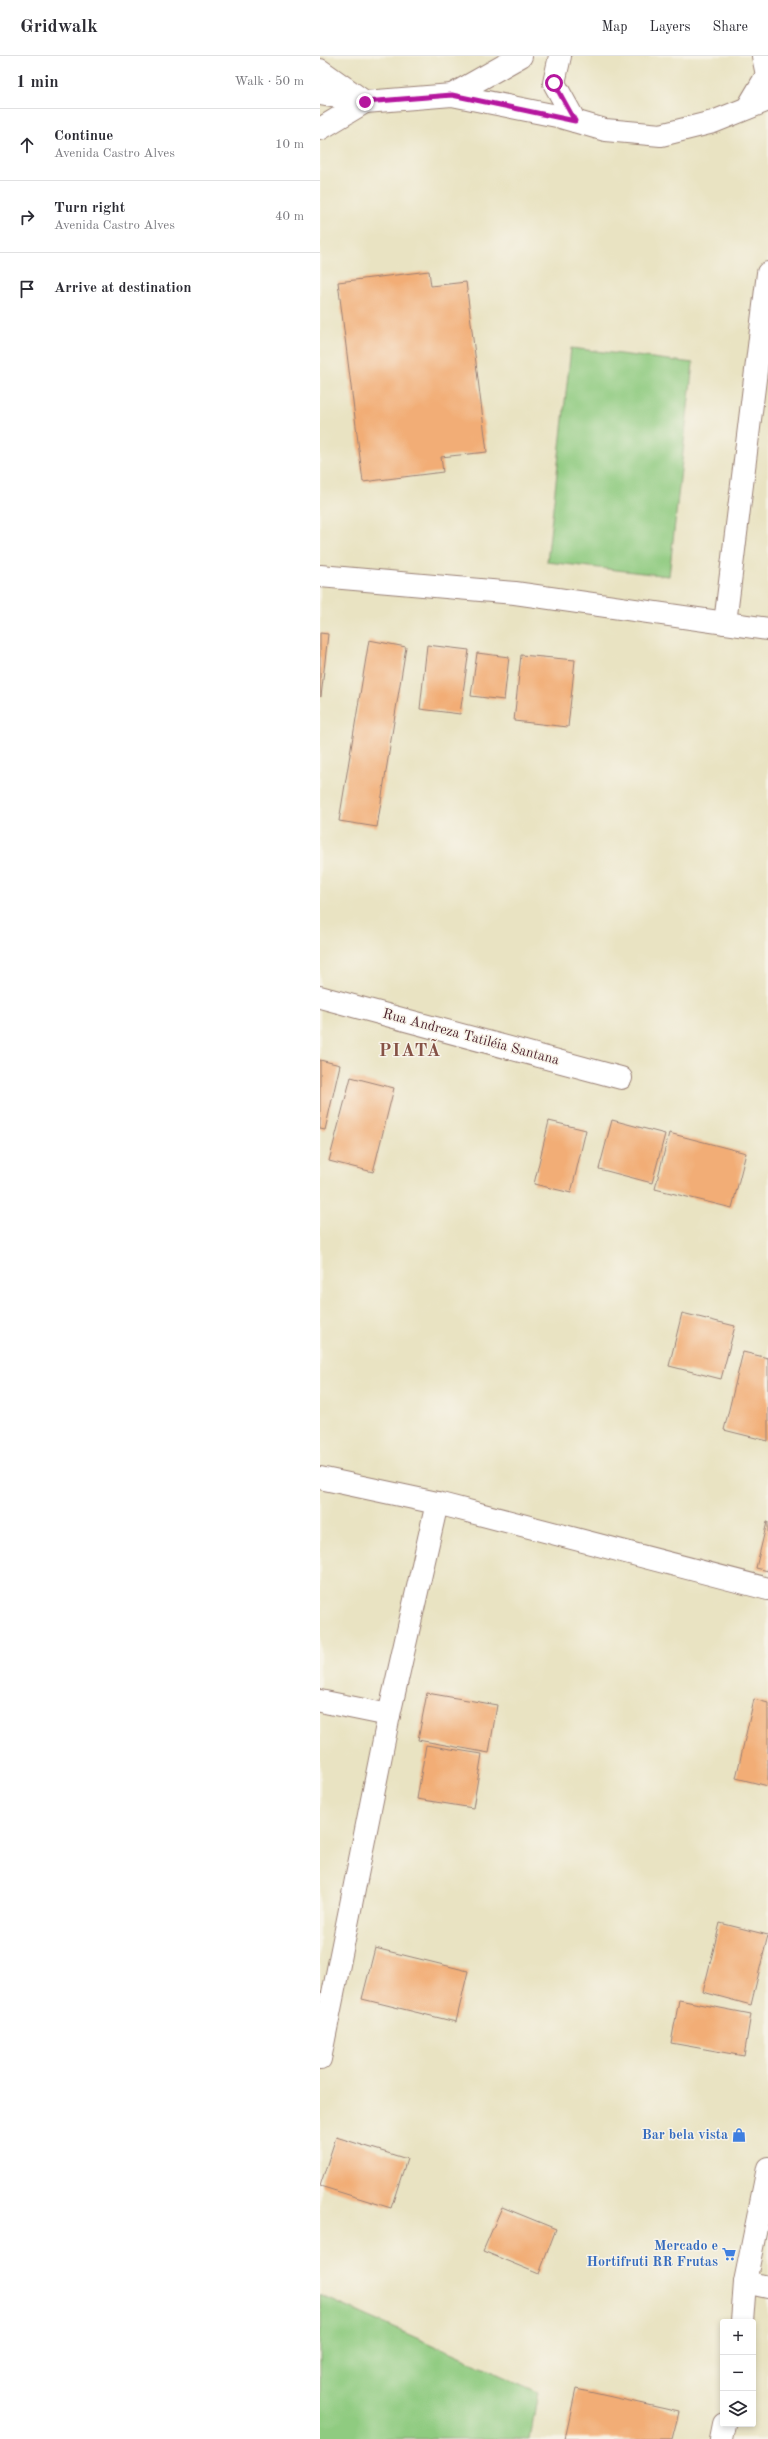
<!DOCTYPE html>
<meta charset="utf-8">
<style>
body{margin:0;font-family:"Old Standard TT",serif;background:#f7f7f7;color:#2b2b33}
.controls{position:absolute;right:12px;bottom:12px;display:grid;overflow:hidden;border-radius:4px;box-shadow:0 2px 6px #0003}
.controls button{width:36px;height:36px;display:grid;place-items:center;padding:0;border:0;border-bottom:1px solid #e1e1e2;background:#fff;color:#2b2b33;font:20px sans-serif}
.stop{position:absolute;width:12px;height:12px;margin:-9px;border:3px solid #b5179e;border-radius:50%;background:#fff}
.stop.end{background:#b5179e;border-color:#fff;box-shadow:0 1px 4px #0008}
.list{margin:0;padding:0;list-style:none}
h2{display:flex;justify-content:space-between;align-items:center;height:52px;margin:0;padding:0 16px;font-size:17px}
h2 small{font-size:13px;font-weight:400;color:#7c7c81}
.list li{display:grid;grid-template-columns:26px 1fr auto;gap:12px;align-items:center;box-sizing:border-box;height:72px;padding:0 16px;border-top:1px solid #e1e1e2}
.list b{display:block;font-size:15px;white-space:nowrap}
.list p{margin:0;font-size:13px;white-space:nowrap;color:#7c7c81}
.list em{font-size:13px;font-style:normal;color:#7c7c81}
.icon{flex:none;width:22px;height:22px;fill:none;stroke:currentColor;stroke-width:2;stroke-linecap:round;stroke-linejoin:round}
.map{position:relative;flex:none;width:448px;height:2383px;overflow:hidden}
header{display:flex;align-items:center;gap:24px;box-sizing:border-box;height:56px;padding:0 20px;background:#fff;border-bottom:1px solid #e1e1e2}
header strong{font-size:19px}
nav{display:flex;gap:22px;margin-inline-start:auto;font-size:14px}
main{display:flex}
aside{flex:1;background:#fff}
.map>svg:first-child{display:block}
.green{fill:#8fcb80;stroke:#6c7556}
.building{fill:#f2ad76}
.lines{fill:none;stroke-linecap:round;stroke-linejoin:round}
.minor-casing{stroke:#9a8176;stroke-width:24}
.tertiary-casing{stroke:#9a8176;stroke-width:24}
.primary-casing{stroke:#9a8176;stroke-width:24}
.minor{stroke:#fff;stroke-width:22}
.tertiary{stroke:#fff;stroke-width:22}
.primary{stroke:#fff;stroke-width:22}
.route{stroke:#b5179e;stroke-width:5}
.labels{text-anchor:middle;dominant-baseline:central;stroke-width:3;stroke-linejoin:round;paint-order:stroke}
.street-label{font-size:14px;fill:#4a1f2b;stroke:#f7f3e8}
.shop-label{font-size:14px;font-weight:bold;fill:#366cbe;stroke:#f7f3e8;text-anchor:end}
.district-label{font-size:18px;font-weight:bold;letter-spacing:1px;fill:#855145;stroke:#f7f3e8}
</style>
<header>
<strong>Gridwalk</strong>
<nav><a>Map</a><a>Layers</a><a>Share</a></nav>
</header>
<main>
<aside>
<h2>1 min<small>Walk · 50 m</small></h2>
<ul class="list">
<li><svg class="icon" aria-label="ahead" viewBox="0 0 24 24"><path d="M12 20V5M6 11l6-6 6 6"/></svg><div><b>Continue</b><p>Avenida Castro Alves</p></div><em>10 m</em></li>
<li><svg class="icon" aria-label="right" viewBox="0 0 24 24"><path d="M7 20v-9h11M14 6l5 5-5 5"/></svg><div><b>Turn right</b><p>Avenida Castro Alves</p></div><em>40 m</em></li>
<li><svg class="icon" aria-label="arrive" viewBox="0 0 24 24"><path d="M6 21V4h12l-3 4 3 4H6"/></svg><div><b>Arrive at destination</b></div></li>
</ul>
</aside>
<div class="map">
<svg width="448" height="2383" viewBox="0 0 448 2383">
<rect width="100%" height="100%" fill="#f7f3e8"/>
<filter id="ink" filterUnits="userSpaceOnUse"><feTurbulence type="fractalNoise" baseFrequency=".025" numOctaves="2"/><feDisplacementMap in="SourceGraphic" scale="8" xChannelSelector="R" yChannelSelector="G"/><feConvolveMatrix kernelMatrix="1 2 1 2 8 2 1 2 1" color-interpolation-filters="sRGB"/></filter>
<filter id="wash" filterUnits="userSpaceOnUse"><feTurbulence type="fractalNoise" baseFrequency=".012" numOctaves="4" result="noise"/><feDisplacementMap in="SourceGraphic" scale="16" xChannelSelector="R" yChannelSelector="G"/><feGaussianBlur stdDeviation="0.9" result="paint"/><feColorMatrix in="noise" values="0 0 0 0 0 0 0 0 0 0 0 0 0 0 0 0 0 1.4 0 .05"/><feComposite in="paint" operator="in"/></filter>
<g filter="url(#wash)">
<rect width="100%" height="100%" fill="#e9e3c2"/>
<g class="green">
<polygon points="251,292 373,307 349,520 227,506"/>
<polygon points="0,2239 218,2336 210,2383 0,2383"/>
</g>
<g id="blocks">
<g class="building">
<polygon points="109,215 111,230 146,226 167,396 121,401 123,416 43,426 18,226"/>
<polygon points="0,577 8,578 1,641 0,640"/>
<polygon points="49,584 86,591 57,771 19,765"/>
<polygon points="107,589 149,594 140,658 100,653"/>
<polygon points="157,597 189,601 184,644 151,640"/>
<polygon points="201,599 255,604 248,671 194,665"/>
<polygon points="0,1004 20,1009 5,1074 0,1073"/>
<polygon points="31,1021 74,1032 53,1116 9,1105"/>
<polygon points="292,1064 345,1078 332,1127 279,1113"/>
<polygon points="229,1065 266,1074 251,1137 214,1128"/>
<polygon points="349,1077 426,1097 412,1152 335,1133"/>
<polygon points="362,1257 415,1270 401,1323 349,1310"/>
<polygon points="423,1296 448,1302 448,1385 404,1374"/>
<polygon points="447,1466 448,1466 448,1515 436,1512"/>
<polygon points="107,1637 177,1649 169,1697 98,1684"/>
<polygon points="434,1643 448,1647 448,1730 416,1722"/>
<polygon points="106,1689 162,1698 153,1752 97,1743"/>
<polygon points="400,1867 448,1879 431,1949 383,1936"/>
<polygon points="55,1892 148,1915 136,1966 42,1943"/>
<polygon points="359,1944 431,1958 424,2000 351,1987"/>
<polygon points="16,2081 87,2103 71,2152 0,2130"/>
<polygon points="182,2151 236,2173 219,2218 163,2195"/>
<polygon points="256,2333 359,2356 352,2383 245,2383"/>
</g>
</g>
</g>
<g filter="url(#ink)">
<use href="#blocks" fill-opacity="0" stroke="#9a8176" stroke-width="1"/>
<g class="lines">
<defs>
<g id="minor">
<polyline points="0,14 45,46"/>
<polyline points="0,520 195,537 448,573"/>
<polyline points="405,567 448,217"/>
<polyline points="0,941 301,1022"/>
<polyline points="0,1422 117,1447 448,1533"/>
<polyline points="0,1645 69,1659"/>
<polyline points="0,2003 69,1659 117,1447"/>
<polyline points="422,2266 425,2226 448,2112"/>
<polyline points="401,2383 404,2368"/>
</g>
<g id="tertiary">
<polyline points="240,0 234,27 255,65"/>
<polyline points="0,38 45,46 132,39 237,60 285,74 341,79 393,66 448,44"/>
<polyline points="132,39 201,0"/>
<polyline points="428,51 447,19 443,0"/>
<polyline points="0,73 45,46"/>
</g>
<polyline id="primary" points="425,2226 448,2231"/>
</defs>
<use href="#minor" class="minor-casing"/>
<use href="#tertiary" class="tertiary-casing"/>
<use href="#primary" class="primary-casing"/>
<use href="#minor" class="minor"/>
<use href="#tertiary" class="tertiary"/>
<use href="#primary" class="primary"/>
</g>
</g>
<g class="lines" filter="url(#ink)">
<polyline class="route" points="45,46 132,39 255,65 234,27"/>
</g>
<defs>
<symbol id="shop-bare" viewBox="-9 -9 18 18"><path d="M-5-2.5h2.3a2.7 3.5 0 0 1 5.4 0H5L5.5 6h-11ZM-1.5-2.5h3a1.5 2.3 0 0 0-3 0Z" fill="#3f7fe0" stroke="#f7f3e8" stroke-width="2.5" paint-order="stroke"/></symbol>
<symbol id="supermarket-bare" viewBox="-9 -9 18 18"><path d="M-6-5.5h2.5l.6 2H6L4.5 2H-2.5L-4.4-4H-6ZM-1.5 3.2a1.3 1.3 0 1 0 .1 0ZM3 3.2a1.3 1.3 0 1 0 .1 0Z" fill="#3f7fe0" stroke="#f7f3e8" stroke-width="2.5" paint-order="stroke"/></symbol>
</defs>
<g fill-rule="evenodd">
<use href="#shop-bare" x="409" y="2069" width="20" height="20"/>
<use href="#supermarket-bare" x="399" y="2188" width="20" height="20"/>
</g>
<g class="labels">
<g class="street-label">
<text transform="translate(151 981) rotate(15)">Rua Andreza Tatiléia Santana</text>
</g>
<g class="shop-label">
<text x="408" y="2079">Bar bela vista</text>
<text x="398" y="2190">Mercado e<tspan x="398" dy="16">Hortifruti RR Frutas</tspan></text>
</g>
<g class="district-label">
<text x="90" y="995">PIATÃ</text>
</g>
</g>
</svg>
<div class="controls">
<button>+</button>
<button>−</button>
<button><svg class="icon" aria-label="layers" viewBox="0 0 24 24"><path d="M12 4l9 5-9 5-9-5zM3 14l9 5 9-5"/></svg></button>
</div>
<div class="stop" style="left:234px;top:27px"></div>
<div class="stop end" style="left:45px;top:46px"></div>
</div>
</main>
